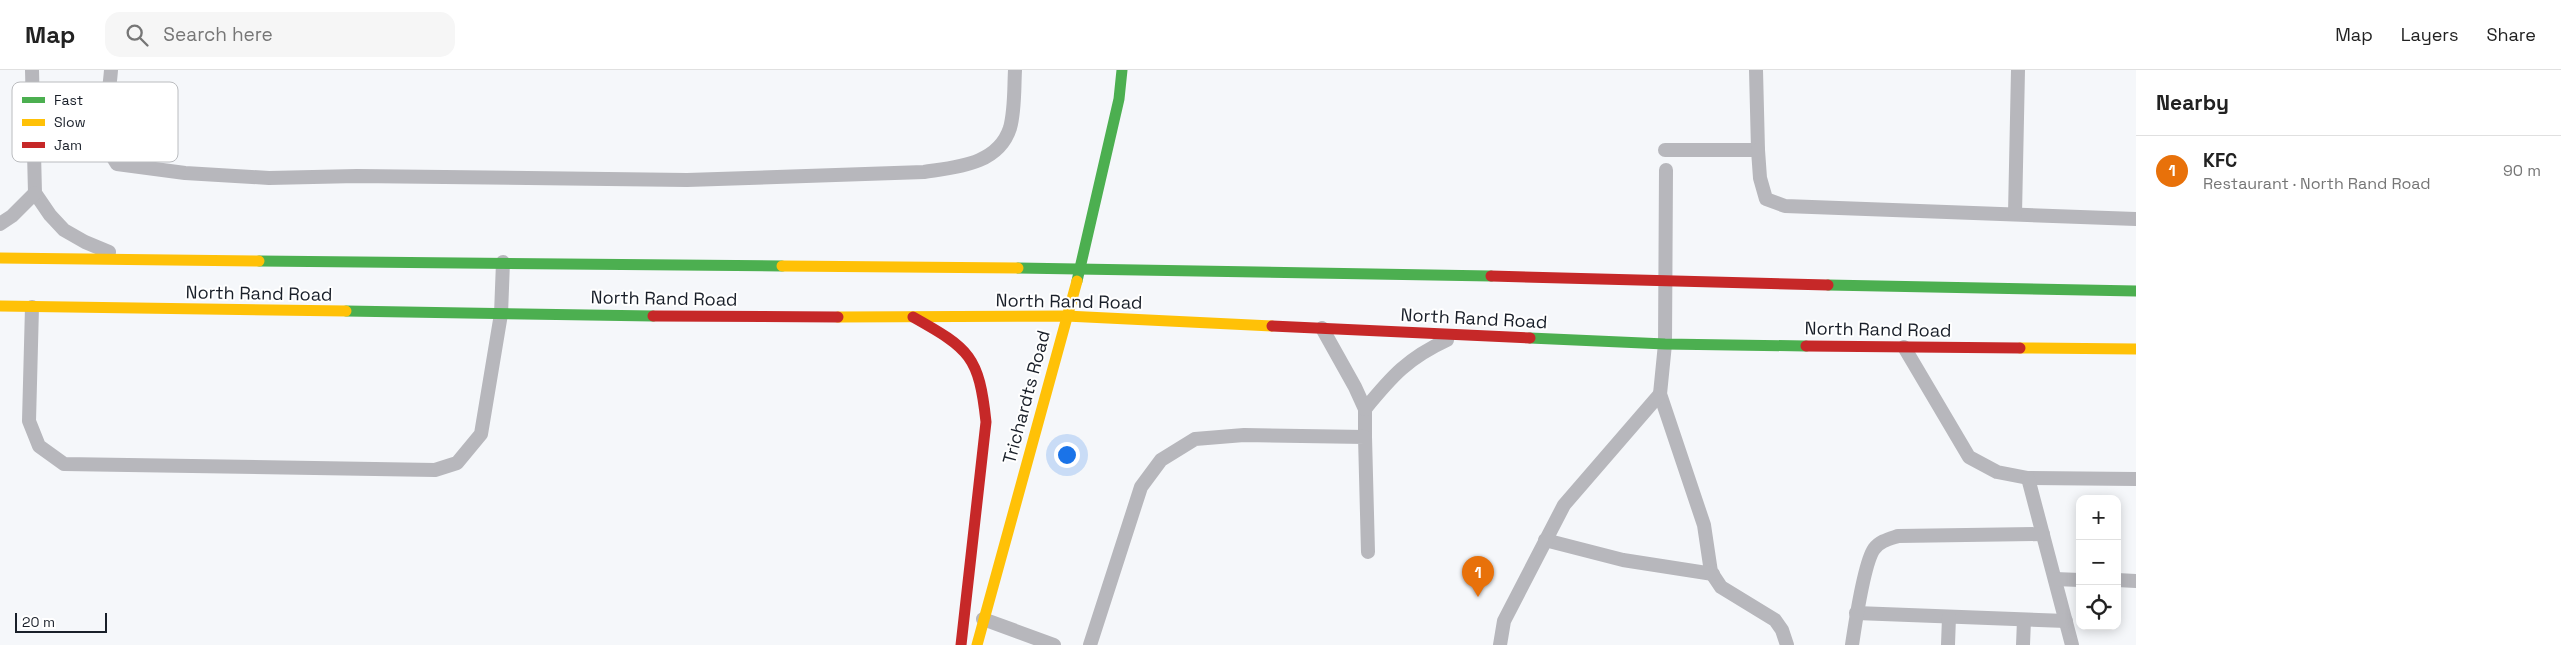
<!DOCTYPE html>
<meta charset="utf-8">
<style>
body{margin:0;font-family:"Space Grotesk",sans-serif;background:#f6f6f6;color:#222}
.controls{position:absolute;right:15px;bottom:15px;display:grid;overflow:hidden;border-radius:10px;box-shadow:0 2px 12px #0003}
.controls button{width:45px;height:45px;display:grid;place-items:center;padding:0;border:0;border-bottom:1px solid #e0e0e0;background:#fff;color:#222;font:25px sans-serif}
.scale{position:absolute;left:15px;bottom:12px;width:92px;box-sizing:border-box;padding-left:5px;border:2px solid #191f29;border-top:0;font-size:14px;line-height:18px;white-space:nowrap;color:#191f29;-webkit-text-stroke:4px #fff;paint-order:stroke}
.you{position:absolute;left:1066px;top:384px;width:18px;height:18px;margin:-12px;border:4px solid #fff;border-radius:50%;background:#1a73e8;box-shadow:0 0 0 8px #1a73e833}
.badge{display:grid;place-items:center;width:32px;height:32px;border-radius:50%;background:#d93025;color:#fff;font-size:16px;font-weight:700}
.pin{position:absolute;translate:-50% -41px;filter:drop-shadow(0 1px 2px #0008)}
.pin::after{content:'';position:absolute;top:26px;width:18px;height:15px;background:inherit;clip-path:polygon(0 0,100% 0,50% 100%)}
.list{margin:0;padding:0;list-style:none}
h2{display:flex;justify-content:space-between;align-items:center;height:65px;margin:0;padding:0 20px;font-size:21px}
h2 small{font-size:16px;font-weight:400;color:#767676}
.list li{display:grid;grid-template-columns:32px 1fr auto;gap:15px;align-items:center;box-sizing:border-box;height:70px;padding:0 20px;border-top:1px solid #e0e0e0}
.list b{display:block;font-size:19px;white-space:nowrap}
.list p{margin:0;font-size:16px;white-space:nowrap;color:#767676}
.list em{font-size:16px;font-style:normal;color:#767676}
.icon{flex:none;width:28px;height:28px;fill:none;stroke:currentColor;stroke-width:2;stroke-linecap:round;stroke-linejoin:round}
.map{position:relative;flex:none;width:2136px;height:575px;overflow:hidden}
header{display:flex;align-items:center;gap:30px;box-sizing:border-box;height:70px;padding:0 25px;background:#fff;border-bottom:1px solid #e0e0e0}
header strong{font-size:24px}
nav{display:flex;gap:28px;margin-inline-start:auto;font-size:18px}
.search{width:350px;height:45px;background:#f6f6f6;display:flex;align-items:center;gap:12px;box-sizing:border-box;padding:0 18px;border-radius:15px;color:#767676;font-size:19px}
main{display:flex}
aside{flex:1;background:#fff}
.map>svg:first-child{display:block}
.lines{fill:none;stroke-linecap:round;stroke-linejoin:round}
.lane{stroke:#b7b7bc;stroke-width:14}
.fast{stroke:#4caf50;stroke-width:11}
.slow{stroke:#ffc107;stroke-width:11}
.jam{stroke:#c62828;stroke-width:11}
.labels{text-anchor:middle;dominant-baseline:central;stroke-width:4;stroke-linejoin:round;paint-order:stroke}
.street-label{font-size:18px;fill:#191f29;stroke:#fff}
.key{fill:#fff;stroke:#babcbf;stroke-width:1}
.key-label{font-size:14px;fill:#191f29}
</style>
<header>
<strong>Map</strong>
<div class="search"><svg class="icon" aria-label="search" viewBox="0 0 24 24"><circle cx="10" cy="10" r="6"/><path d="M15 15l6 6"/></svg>Search here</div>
<nav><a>Map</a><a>Layers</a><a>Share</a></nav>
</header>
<main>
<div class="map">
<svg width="2136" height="575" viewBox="0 0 2136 575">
<rect width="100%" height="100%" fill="#f5f7fa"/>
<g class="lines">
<g class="lane">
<polyline points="32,0 35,123 50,145 64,160 85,172 109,182"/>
<path d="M111,0C109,30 98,69 117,94L185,103L269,108L357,106L687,110L924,102C956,97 998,95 1010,58C1015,40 1014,18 1015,0"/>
<polyline points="1665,80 1758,80 1756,0"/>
<polyline points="1758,80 1760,108 1766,129 1785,136 2136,149"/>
<polyline points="1666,100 1665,274 1660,324 1704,455 1711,502 1721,517 1775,550 1782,560 1787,575"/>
<polyline points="2015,144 2018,0"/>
<polyline points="0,154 12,146 35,123"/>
<polyline points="32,237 29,351 39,376 64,394 435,400 457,393 481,364 501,244 503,192"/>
<polyline points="1322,258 1355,317 1365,339 1365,367"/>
<polyline points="1904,277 1969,387 1997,402 2028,408 2136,409"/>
<path d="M1365,339C1392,306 1408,288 1447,270"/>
<polyline points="2028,408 2072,575"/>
<polyline points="1545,470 1623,490 1713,504"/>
<polyline points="2055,509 2080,510"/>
<polyline points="2117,510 2136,511"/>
<polyline points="1856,543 2066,551"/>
<polyline points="983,549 1054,575"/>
<polyline points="1090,575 1141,417 1161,390 1195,369 1244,365 1365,367 1368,482"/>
<polyline points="1500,575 1504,551 1564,435 1660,324"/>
<path d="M1852,575C1855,555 1864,493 1874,479C1880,471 1889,469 1898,466L2043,464"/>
<polyline points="1948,575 1949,547"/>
<polyline points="2023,575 2024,550"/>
</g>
<g class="fast">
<polyline points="259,191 782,196"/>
<polyline points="1018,198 1491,206"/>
<polyline points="1077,211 1119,29 1122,0"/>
<polyline points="1828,215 2136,221"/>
<polyline points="346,241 653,246"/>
<polyline points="1530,268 1665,274 1806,276"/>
</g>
<g class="slow">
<polyline points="0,188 259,191"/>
<polyline points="782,196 1018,198"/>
<polyline points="0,236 346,241"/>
<polyline points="838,247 1066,246 1272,256"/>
<polyline points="2020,278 2136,279"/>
<polyline points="977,575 1077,211"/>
</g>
<g class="jam">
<polyline points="1491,206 1828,215"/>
<polyline points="653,246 838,247"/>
<path d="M913,247C970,279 979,286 986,352L961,575"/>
<polyline points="1272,256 1530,268"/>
<polyline points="1806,276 2020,278"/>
</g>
</g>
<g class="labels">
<g class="street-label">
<text transform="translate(259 223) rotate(1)">North Rand Road</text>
<text transform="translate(664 228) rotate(1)">North Rand Road</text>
<text transform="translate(1069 231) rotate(1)">North Rand Road</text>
<text transform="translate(1474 248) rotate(3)">North Rand Road</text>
<text transform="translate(1878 259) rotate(1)">North Rand Road</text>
<text transform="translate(1026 327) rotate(-75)">Trichardts Road</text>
</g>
</g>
<rect x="12" y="12" width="166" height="80" rx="8" class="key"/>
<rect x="22" y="27" width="23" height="6" fill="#4caf50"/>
<rect x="22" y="49" width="23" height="7" fill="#ffc107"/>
<rect x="22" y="72" width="23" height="6" fill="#c62828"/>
<g class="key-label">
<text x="54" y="35">Fast</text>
<text x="54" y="57">Slow</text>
<text x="54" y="80">Jam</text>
</g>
</svg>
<div class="controls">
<button>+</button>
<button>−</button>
<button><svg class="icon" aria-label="locate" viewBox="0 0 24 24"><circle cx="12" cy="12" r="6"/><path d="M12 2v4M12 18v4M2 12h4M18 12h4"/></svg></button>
</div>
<div class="scale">20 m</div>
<div class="you"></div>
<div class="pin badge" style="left:1478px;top:527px;background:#e8710a">1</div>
</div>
<aside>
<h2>Nearby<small></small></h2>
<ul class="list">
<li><span class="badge" style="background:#e8710a">1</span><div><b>KFC</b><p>Restaurant · North Rand Road</p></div><em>90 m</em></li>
</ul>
</aside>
</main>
